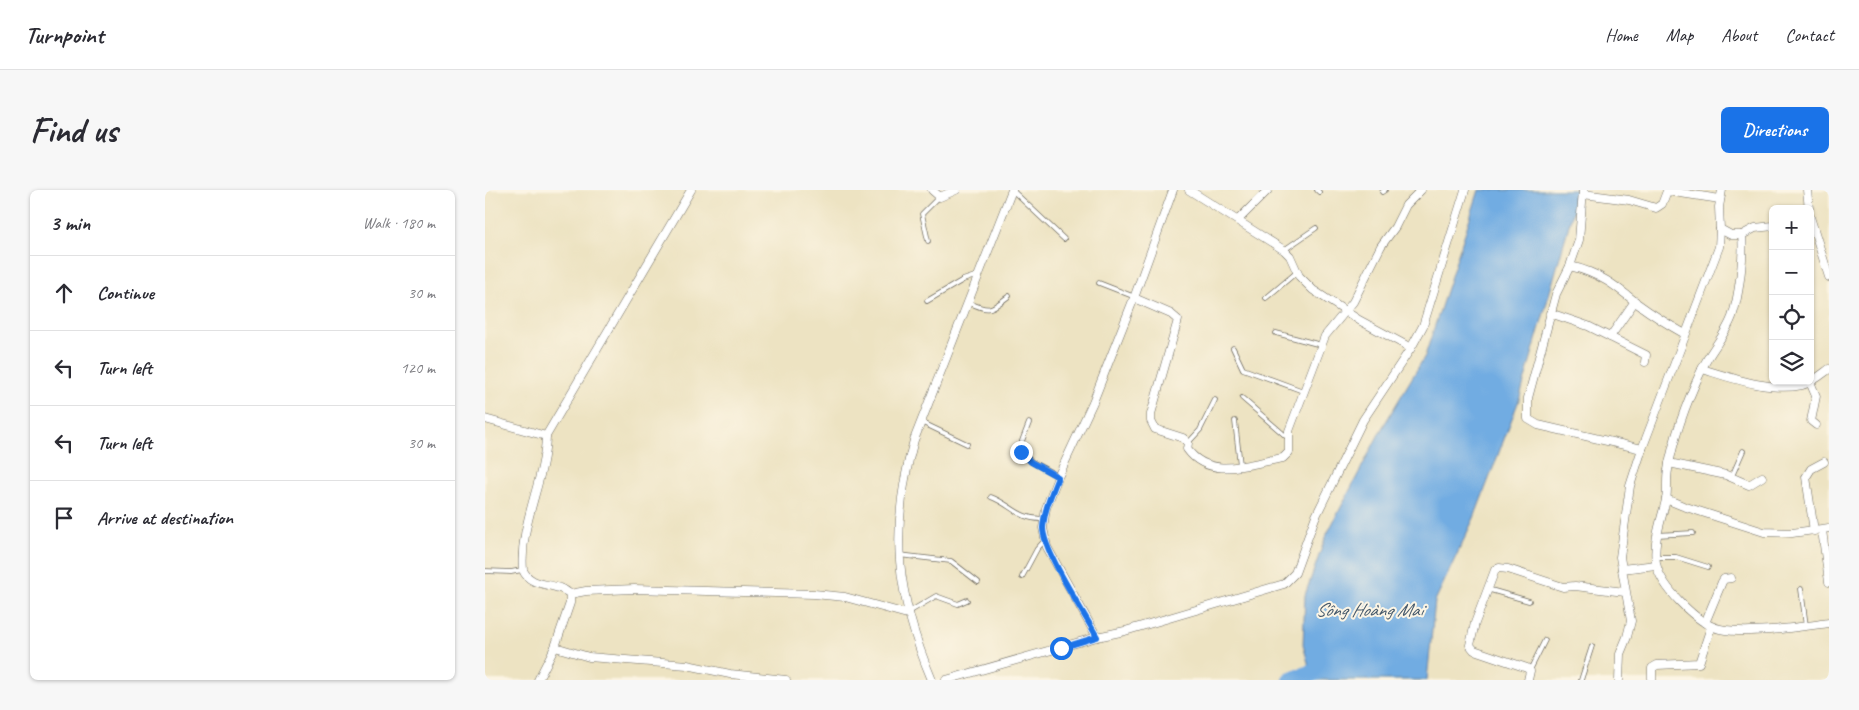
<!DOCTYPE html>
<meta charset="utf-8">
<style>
body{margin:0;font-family:Caveat,sans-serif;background:#f7f7f7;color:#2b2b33}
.controls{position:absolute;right:15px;top:15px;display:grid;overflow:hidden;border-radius:8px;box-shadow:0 1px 4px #0004}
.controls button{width:45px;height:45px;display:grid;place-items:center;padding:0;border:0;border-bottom:1px solid #e1e1e2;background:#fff;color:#2b2b33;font:25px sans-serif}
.stop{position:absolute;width:15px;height:15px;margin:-11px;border:4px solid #1a73e8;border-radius:50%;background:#fff}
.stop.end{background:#1a73e8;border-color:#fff;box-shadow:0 1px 5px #0008}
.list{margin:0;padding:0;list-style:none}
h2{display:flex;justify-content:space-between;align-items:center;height:65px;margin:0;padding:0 20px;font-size:21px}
h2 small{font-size:16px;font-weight:400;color:#7c7c81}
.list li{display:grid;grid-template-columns:32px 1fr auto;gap:15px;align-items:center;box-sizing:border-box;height:75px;padding:0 20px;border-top:1px solid #e1e1e2}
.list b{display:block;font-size:19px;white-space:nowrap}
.list em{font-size:16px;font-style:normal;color:#7c7c81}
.icon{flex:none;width:28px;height:28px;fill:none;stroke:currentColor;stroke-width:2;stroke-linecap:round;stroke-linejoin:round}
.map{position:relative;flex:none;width:1344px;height:490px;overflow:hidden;border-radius:8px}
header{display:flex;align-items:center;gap:30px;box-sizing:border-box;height:70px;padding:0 25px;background:#fff;border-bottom:1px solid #e1e1e2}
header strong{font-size:24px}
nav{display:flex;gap:28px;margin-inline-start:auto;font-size:18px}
.intro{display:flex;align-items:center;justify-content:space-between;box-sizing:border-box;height:120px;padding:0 30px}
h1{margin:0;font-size:35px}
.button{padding:12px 22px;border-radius:8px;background:#1a73e8;color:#fff;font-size:18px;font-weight:700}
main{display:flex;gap:30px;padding:0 30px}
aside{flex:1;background:#fff;border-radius:8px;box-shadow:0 1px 4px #0004}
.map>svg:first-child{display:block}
.water{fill:#71ace2;stroke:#4e6c86}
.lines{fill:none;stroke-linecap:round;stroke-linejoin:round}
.river{stroke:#71ace2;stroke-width:18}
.lane-casing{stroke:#6f6b60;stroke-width:5.5}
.street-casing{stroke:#6f6b60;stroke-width:9}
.lane{stroke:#fff;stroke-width:4}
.street{stroke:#fff;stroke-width:8}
.route{stroke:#1a73e8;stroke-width:6}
.labels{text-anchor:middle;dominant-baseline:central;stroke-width:4;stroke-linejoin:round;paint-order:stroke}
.water-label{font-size:19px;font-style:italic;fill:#44586b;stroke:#fcf5e5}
</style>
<header>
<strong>Turnpoint</strong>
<nav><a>Home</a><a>Map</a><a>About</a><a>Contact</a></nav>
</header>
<div class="intro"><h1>Find us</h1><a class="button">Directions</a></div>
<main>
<aside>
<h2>3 min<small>Walk · 180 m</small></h2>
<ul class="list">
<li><svg class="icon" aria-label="ahead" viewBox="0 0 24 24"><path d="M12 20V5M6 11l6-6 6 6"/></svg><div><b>Continue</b></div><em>30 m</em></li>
<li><svg class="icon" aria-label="left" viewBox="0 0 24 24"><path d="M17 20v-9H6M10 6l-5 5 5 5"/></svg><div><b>Turn left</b></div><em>120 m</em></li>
<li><svg class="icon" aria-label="left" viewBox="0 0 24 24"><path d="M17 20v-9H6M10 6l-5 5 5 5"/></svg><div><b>Turn left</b></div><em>30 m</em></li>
<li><svg class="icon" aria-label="arrive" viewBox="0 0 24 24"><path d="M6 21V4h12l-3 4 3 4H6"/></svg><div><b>Arrive at destination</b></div></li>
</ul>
</aside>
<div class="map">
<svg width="1344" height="490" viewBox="0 0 1344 490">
<rect width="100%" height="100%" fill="#fcf5e5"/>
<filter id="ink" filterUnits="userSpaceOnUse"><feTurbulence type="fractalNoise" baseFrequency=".02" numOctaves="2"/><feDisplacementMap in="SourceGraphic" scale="10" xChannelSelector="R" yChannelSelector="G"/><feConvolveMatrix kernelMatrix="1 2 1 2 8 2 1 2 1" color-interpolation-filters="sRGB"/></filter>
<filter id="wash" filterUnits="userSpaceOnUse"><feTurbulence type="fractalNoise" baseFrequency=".0096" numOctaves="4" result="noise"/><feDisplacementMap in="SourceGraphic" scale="20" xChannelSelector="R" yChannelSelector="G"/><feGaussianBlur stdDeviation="1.12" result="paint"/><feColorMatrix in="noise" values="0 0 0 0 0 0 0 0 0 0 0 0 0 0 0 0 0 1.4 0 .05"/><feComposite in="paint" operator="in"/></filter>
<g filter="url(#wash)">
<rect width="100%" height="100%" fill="#ede3c2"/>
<polygon class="water" points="994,0 1094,0 1034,210 989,328 950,411 942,490 828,490 818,455 820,405 841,346 896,240 940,166"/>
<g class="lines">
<polyline class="river" points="806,490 849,476"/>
</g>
</g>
<g filter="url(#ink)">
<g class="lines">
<defs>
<g id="lane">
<polyline points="832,0 834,2"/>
<polyline points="528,1 579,49"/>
<polyline points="897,2 900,0"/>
<polyline points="443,51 437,24 454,7"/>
<polyline points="799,60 831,38"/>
<polyline points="614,93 650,107"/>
<polyline points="781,108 812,82"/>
<polyline points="442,111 478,90 493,85"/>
<path d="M485,113C506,123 506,119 524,106"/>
<polyline points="791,143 836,155"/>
<polyline points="748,158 758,179 818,201"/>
<polyline points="757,208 803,248"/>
<polyline points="750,231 755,275"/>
<polyline points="436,232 482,254"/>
<polyline points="544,233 537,251 536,262 547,272 573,286"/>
<polyline points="703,253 715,240 730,210"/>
<polyline points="1247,286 1258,261"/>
<path d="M506,307C527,315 534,330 559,329"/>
<polyline points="1172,345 1208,343"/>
<polyline points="414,365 466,371 493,392"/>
<polyline points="1171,367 1191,367 1223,377"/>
<polyline points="0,381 26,382 37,380"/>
<polyline points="537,387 552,359 560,350"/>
<polyline points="1002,399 1044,411"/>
<polyline points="1316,399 1321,436"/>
<polyline points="424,422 451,406 473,414 482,410"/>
<polyline points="1045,480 1060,450"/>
<polyline points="1096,490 1107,456"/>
</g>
<g id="street">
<path d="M206,0L61,246C60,291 34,334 38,380C46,399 71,391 85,404V413L70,457L104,467L202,475L245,484L301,490"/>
<polyline points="447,0 455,7 471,0"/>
<polyline points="704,0 799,60 805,66 814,86 828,100 874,130 926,158"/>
<polyline points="1098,0 1094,50 1085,76 1071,104 1043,208 1043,229 1053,235 1157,259"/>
<path d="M1237,0L1234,17L1235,39L1246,45H1257C1259,66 1254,107 1247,127C1240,146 1225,161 1217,179C1202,211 1189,245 1183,280C1181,290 1183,300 1181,310C1176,331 1168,351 1171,373C1175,396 1212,434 1235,439C1264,445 1313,437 1344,433"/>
<polyline points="1322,0 1324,19"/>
<polyline points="1098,4 1144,10 1171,18 1177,14 1182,1 1235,9"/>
<polyline points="1325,27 1344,87"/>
<polyline points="753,30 783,0"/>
<polyline points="1257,45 1270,38 1288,36"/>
<path d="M1085,76C1115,83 1131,96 1153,114C1168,125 1184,135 1200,144"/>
<path d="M649,108L686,124L693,130L666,224V231L670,239L698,248L703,253L702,259C725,291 766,273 798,268L804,262V241L840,146L868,112L896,56L910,37L921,15L936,0"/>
<polyline points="1065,123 1103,136 1161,165 1160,172"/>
<polyline points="1125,147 1150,111"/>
<path d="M1217,179C1247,188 1285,202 1317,195C1327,193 1336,185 1344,179"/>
<polyline points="1325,192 1331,206 1326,231 1331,235"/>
<polyline points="0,229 61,246"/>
<polyline points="1184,273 1241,285 1264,295 1277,287"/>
<polyline points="1181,309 1198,316 1279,342 1307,343 1344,338"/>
<polyline points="1337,340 1344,392"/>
<polyline points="1329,341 1321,287 1326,279 1339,272"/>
<polyline points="1137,379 1171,375"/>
<polyline points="85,404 101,401 149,399 329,404 360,407 422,424"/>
<polyline points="1220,433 1237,392 1239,389 1246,388"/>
<polyline points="612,447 562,357 558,338 561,318 573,287 608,212 649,108 688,0"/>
<polyline points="53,490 70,457"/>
<path d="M447,490C411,405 404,340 429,250L527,0"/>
<polyline points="461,490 612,447 640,441 799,394 810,383 830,328 878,230 926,158 938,136 980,0"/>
<polyline points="1043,490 1045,481 1042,478 989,460 985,455 990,433 1010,380 1014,378 1023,379 1078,397 1090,396 1140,402"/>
<polyline points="1134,490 1135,464 1142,447 1146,431 1135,367 1145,296 1157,259 1234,57 1235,39"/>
<polyline points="1167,490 1167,478 1172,475 1214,473 1226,437"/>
</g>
</defs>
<use href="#lane" class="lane-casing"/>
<use href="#street" class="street-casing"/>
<use href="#lane" class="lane"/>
<use href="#street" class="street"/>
</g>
</g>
<g class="lines" filter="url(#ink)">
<path class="route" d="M536,262L546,272L573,287C567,303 559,320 558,338C558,361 599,423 612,447L576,458"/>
</g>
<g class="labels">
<g class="water-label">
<text x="884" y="420">Sông Hoàng Mai</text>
</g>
</g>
</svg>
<div class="controls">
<button>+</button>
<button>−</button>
<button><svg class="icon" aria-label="locate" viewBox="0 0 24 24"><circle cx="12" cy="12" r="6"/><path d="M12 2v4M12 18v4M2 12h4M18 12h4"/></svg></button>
<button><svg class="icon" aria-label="layers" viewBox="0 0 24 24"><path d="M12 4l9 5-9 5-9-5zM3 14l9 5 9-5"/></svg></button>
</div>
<div class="stop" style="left:576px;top:458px"></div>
<div class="stop end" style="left:536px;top:262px"></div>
</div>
</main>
